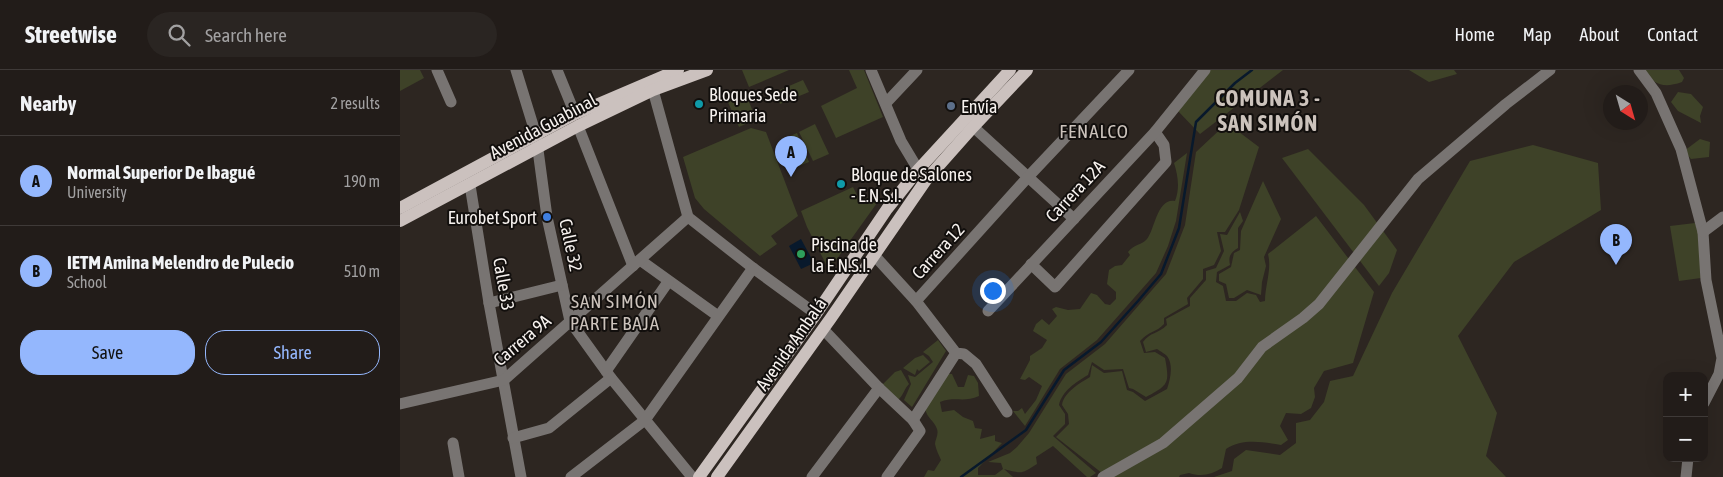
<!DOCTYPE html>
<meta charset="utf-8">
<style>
body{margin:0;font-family:"Asap Condensed",sans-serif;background:#2a2522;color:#f1f3f6}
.controls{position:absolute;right:15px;bottom:15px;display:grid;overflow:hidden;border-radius:10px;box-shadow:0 5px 20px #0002}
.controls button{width:45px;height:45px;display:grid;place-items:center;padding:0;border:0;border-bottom:1px solid #3f3a38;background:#221c19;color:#f1f3f6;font:25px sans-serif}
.compass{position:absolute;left:1203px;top:15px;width:45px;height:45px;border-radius:50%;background:#221c19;box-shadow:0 5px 20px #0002;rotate:143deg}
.you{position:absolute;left:592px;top:220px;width:18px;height:18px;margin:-12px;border:4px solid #fff;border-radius:50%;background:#1a73e8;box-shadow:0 0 0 8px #1a73e833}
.badge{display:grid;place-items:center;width:32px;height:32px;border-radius:50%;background:#94b7fd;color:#111;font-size:16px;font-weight:700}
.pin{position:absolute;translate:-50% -41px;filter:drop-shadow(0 1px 2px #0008)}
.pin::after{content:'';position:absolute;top:26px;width:18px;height:15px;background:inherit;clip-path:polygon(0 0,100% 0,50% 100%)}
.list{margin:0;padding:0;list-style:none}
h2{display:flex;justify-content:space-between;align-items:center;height:65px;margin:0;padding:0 20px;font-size:21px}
h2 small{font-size:16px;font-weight:400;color:#a2a1a2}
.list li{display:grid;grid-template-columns:32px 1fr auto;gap:15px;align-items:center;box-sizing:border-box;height:90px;padding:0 20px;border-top:1px solid #3f3a38}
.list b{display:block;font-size:19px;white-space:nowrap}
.list p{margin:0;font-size:16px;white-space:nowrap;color:#a2a1a2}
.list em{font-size:16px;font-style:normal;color:#a2a1a2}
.actions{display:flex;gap:10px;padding:15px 20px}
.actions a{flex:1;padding:11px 0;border:1px solid #94b7fd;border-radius:20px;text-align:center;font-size:18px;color:#94b7fd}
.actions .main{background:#94b7fd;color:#111}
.icon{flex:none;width:28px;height:28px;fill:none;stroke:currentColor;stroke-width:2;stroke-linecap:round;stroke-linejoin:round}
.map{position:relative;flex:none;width:1323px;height:407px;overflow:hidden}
header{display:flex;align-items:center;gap:30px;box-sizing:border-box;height:70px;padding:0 25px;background:#221c19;border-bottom:1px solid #3f3a38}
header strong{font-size:24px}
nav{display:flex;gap:28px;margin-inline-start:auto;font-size:18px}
.search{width:350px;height:45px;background:#2a2522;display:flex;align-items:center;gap:12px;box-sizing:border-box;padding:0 18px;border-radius:28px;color:#a2a1a2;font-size:19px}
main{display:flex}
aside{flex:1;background:#221c19}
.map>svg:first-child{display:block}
.green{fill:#3e4228}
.water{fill:#08192c}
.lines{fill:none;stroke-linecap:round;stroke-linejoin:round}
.stream{stroke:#08192c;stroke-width:2.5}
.minor{stroke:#787472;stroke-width:11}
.major{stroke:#cbc1be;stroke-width:12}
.culture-dot{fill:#0f9aa8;stroke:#120f0d;stroke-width:2}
.service-dot{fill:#5c6f8a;stroke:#120f0d;stroke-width:2}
.shop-dot{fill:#3f7fe0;stroke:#120f0d;stroke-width:2}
.leisure-dot{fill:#2e9e5b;stroke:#120f0d;stroke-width:2}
.labels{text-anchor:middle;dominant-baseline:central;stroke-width:4;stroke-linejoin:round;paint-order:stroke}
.poi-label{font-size:18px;fill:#f7f2ef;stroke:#120f0d;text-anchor:start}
.street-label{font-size:18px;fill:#f7f2ef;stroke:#120f0d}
.neighbourhood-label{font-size:19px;letter-spacing:1px;fill:#ccc3bc;stroke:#120f0d}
.district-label{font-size:22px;font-weight:bold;letter-spacing:1px;fill:#ccc3bc;stroke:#120f0d}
</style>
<header>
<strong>Streetwise</strong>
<div class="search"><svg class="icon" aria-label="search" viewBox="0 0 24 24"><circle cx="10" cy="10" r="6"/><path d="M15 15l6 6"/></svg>Search here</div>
<nav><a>Home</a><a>Map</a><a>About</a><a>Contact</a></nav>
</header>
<main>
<aside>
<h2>Nearby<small>2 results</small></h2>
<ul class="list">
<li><span class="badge">A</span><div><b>Normal Superior De Ibagué</b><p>University</p></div><em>190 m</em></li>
<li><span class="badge">B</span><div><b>IETM Amina Melendro de Pulecio</b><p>School</p></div><em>510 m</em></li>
</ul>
<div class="actions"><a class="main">Save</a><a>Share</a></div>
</aside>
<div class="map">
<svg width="1323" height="407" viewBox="0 0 1323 407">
<rect width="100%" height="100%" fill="#2d2621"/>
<g class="green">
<polygon points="0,0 20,0 24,8 0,21"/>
<polygon points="342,0 389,0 349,17"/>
<polygon points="449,0 464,0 483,47 436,68 421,36 457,18"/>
<polygon points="807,0 883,0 800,64 777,40"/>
<polygon points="1009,0 1054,0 1057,4 1029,12"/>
<path d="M1241,0H1279L1284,8L1282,12C1262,19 1255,14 1241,0Z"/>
<polygon points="403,10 409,22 380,34 375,22"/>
<polygon points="345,22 356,49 339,57 327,30"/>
<polygon points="1278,22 1291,24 1303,37 1300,46 1301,53 1278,41 1271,32"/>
<path d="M827,53L859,77L839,140L825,162H817L821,181L814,195L803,199V209L787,228L788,234L764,248V254C757,262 749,261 740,271L744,283L755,282L765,288C770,314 768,315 746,327L733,319L729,318L723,299L704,300L692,292L688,305C676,312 662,321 659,335L665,344V354L653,366L696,403L690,407H687L653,376L636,387L637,394C621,404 623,404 604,399L613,407H524L528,400L534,401L541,390C539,385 536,380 535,374C535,369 539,365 537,359C534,350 527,349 525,338L548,304H552L558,317H564L568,305L574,306L578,313L579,326C564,333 555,326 540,332L542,342L554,340L563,347L573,351L575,358L582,359L580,369L595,365V371L602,373L578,398V405H595L603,399L601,393L588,392L610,383L617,377L629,363L666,304L705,274L766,204L785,155L796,82Z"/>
<polygon points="415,54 429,84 413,91 399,62"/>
<polygon points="351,58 366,62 398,146 371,166 377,174 360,186 304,139 295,128 283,87"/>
<polygon points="397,63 409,92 394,98 381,70"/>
<polygon points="1300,69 1310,72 1309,87 1291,89 1284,81"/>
<polygon points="1133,75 1198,93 1201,140 1114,192 1058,266 1097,343 1086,386 1106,407 814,407 832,401 834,389 846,380 880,385 896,373 896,353 910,350 924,332 930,311 953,306 992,223 1070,91"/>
<polygon points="908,79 964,135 997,180 989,203 979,216 882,88"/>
<path d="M787,83L776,151L768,176L756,203L697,270L660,299L625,356L613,341H618L622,338L625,344L636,330L642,316L629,307L625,310L620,309L630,290V286L642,278L647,270L633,261L636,254L642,249L649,255L657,246L652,239L656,237L668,240L680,239L691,223L697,225L705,234L710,235L716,229V222L707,214L709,200L715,196L722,195L730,185L728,182C734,174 742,175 747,169C755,159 757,128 775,131C780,118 778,106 774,93Z"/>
<polygon points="863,111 881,149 864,187 866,196 862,212 861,225 847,220 834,228 829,228 826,214 819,211 819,204 831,197 834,183 840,180 841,161"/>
<polygon points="453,117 459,129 466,127 477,133 429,200 407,157 401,141"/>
<path d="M840,142L843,151L838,158V178C831,182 828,186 830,195L817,202L816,212L823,216L826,231H836L847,223L856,225L860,232L865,231C865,215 872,199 868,184L916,146L974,222L953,293L924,301L914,318L915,327L911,338L901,344L886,343L880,356L888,370L881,375C862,372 843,368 826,379L822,398C811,405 801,407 789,403L780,405L779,407H707L656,367L669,354L668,344L662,335C664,322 680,313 690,307L692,295L704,303L722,301L727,320L733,322L745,331L767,319C770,310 774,295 767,286C765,284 760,281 757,279L746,282L743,272C750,262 758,264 767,255L766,249L790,236V228L806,210V201L816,198L824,181L820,164L827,165Z"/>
<polygon points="1295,153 1299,165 1301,208 1279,211 1270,156"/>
<polygon points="538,270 546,281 512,337 504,330 511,314 508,305 515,307 533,292 529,286 523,282"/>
<polygon points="523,285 530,292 519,301 517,299 515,305 503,298 515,288"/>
<path d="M501,300L509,314C504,319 503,326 498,330L480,317L495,302Z"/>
</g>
<polygon class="water" points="401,169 414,193 401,199 389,176"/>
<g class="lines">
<polyline class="stream" points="561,407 626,360 664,300 701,272 738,231 761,204 779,158 796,52 835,13 852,0"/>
<g class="minor">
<polyline points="37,0 51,32"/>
<polyline points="116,0 136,65 147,147 170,251 211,308 292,407"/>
<polyline points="157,0 175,44"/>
<polyline points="471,0 501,71 522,106"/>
<polyline points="1239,0 1256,23 1281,79 1303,162 1306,210 1322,288 1319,304 1304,333"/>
<polyline points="253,20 288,147 353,198 416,244"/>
<polyline points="486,33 517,0"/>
<polyline points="568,52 674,149"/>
<polyline points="178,56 233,196"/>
<polyline points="70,115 89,233 121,407"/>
<polyline points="1303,162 1323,147"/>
<polyline points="474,185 516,231 556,283 564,284 576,294 607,342"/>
<polyline points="240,190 318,246"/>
<polyline points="631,194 655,217 766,92 764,75 755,62"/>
<polyline points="516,231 628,107 729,0"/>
<polyline points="89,233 162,215"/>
<polyline points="588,241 755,62 805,0"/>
<polyline points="423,259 479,318 513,350 520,361 487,407"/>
<polyline points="206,301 268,212"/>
<polyline points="0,334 104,310 288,147"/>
<polyline points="513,350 556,283"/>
<polyline points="113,368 149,358 211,308"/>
<polyline points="53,373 59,407"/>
<polyline points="171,407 245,350 353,198"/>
<polyline points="412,407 479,318"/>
<polyline points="703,407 763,373 838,308 862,277 903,248 919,234 1018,109 1106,34 1150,0"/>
<polyline points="1286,407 1288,388"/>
</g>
<g class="major">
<polyline points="0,138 175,44 278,0"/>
<polyline points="0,151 178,56 253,20 307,0"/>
<polyline points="299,407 416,244 487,139 518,100 610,0"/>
<polyline points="317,407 431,248 526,110 573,57 627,0"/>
</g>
</g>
<g class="culture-dot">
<circle cx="299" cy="34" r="5"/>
<circle cx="441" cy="114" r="5"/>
</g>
<circle class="service-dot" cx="551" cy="36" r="5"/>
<circle class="shop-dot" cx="147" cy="147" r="5"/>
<circle class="leisure-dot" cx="401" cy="184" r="5"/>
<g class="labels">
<g class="poi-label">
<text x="309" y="24">Bloques Sede<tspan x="309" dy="21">Primaria</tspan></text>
<text x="561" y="36">Envía</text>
<text x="451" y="104">Bloque de Salones<tspan x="451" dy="21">- E.N.S.I.</tspan></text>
<text x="137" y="147" text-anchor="end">Eurobet Sport</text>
<text x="411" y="174">Piscina de<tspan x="411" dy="21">la E.N.S.I.</tspan></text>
</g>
<g class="street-label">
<text transform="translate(143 56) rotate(-28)">Avenida Guabinal</text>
<text transform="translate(675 121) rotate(-47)">Carrera 12A</text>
<text transform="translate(171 175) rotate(78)">Calle 32</text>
<text transform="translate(538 181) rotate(-48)">Carrera 12</text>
<text transform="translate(104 214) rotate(80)">Calle 33</text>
<text transform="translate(122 270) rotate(-40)">Carrera 9A</text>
<text transform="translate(391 274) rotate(-55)">Avenida Ambalá</text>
</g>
<g class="neighbourhood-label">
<text x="694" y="61">FENALCO</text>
<text x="215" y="231">SAN SIMÓN<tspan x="215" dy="22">PARTE BAJA</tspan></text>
</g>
<g class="district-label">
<text x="868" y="28">COMUNA 3 -<tspan x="868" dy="25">SAN SIMÓN</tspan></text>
</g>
</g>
</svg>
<div class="controls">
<button>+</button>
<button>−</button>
</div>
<svg class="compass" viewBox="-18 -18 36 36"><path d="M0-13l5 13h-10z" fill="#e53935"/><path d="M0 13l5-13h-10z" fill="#a2a1a2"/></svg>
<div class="you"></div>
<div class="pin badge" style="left:391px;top:107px">A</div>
<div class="pin badge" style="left:1216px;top:195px">B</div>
</div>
</main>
